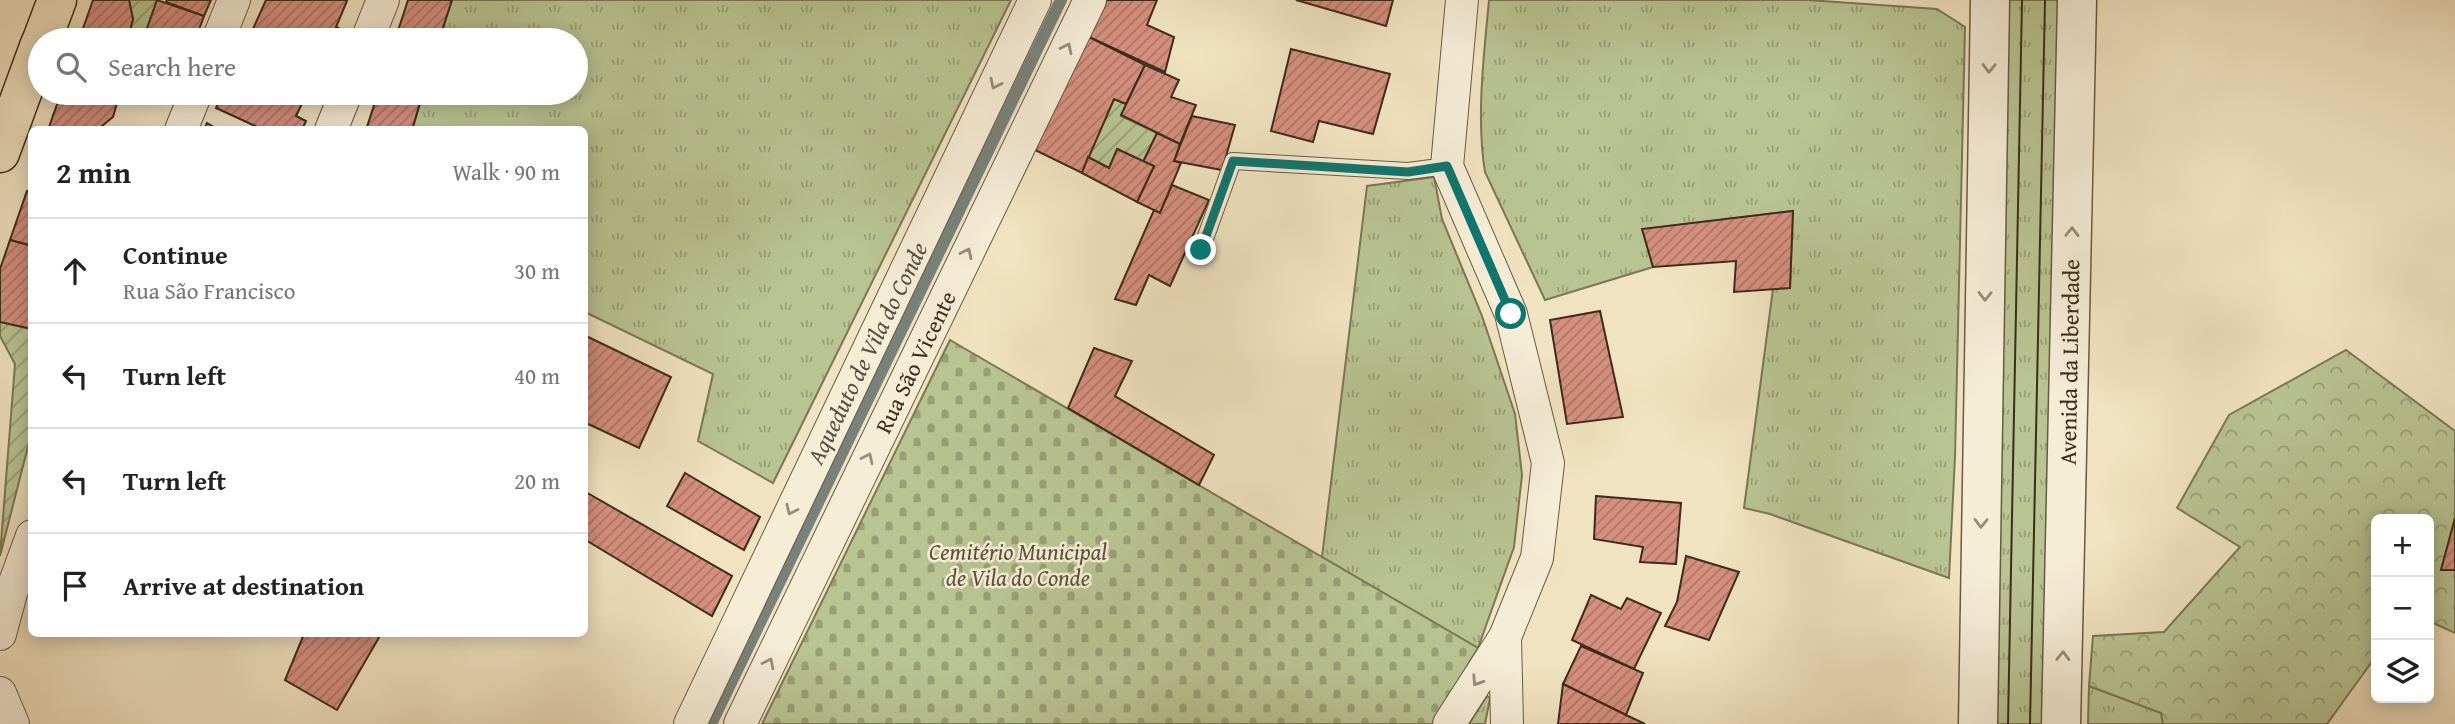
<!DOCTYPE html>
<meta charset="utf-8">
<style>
body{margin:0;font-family:"Gentium Book Plus",serif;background:#f6f6f6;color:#222}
.controls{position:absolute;right:21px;bottom:21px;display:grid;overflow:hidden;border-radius:10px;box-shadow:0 4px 18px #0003}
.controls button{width:63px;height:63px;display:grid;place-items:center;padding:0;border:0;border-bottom:2px solid #e0e0e0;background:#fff;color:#222;font:35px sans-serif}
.stop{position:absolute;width:21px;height:21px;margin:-16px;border:5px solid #0f766e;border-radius:50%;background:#fff}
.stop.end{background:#0f766e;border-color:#fff;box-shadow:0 2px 7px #0008}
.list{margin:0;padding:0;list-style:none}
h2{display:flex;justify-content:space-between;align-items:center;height:91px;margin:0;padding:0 28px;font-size:30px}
h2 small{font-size:23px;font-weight:400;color:#767676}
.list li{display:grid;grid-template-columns:46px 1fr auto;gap:21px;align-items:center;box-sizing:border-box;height:105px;padding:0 28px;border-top:2px solid #e0e0e0}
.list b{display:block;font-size:26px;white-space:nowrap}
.list p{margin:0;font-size:23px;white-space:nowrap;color:#767676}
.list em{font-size:23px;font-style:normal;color:#767676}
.icon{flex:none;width:38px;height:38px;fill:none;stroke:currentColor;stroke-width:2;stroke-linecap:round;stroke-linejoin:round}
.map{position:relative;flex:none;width:2455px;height:724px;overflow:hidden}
.search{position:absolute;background:#fff;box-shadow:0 4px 18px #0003;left:28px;top:28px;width:560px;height:77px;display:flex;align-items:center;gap:18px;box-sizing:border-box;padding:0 24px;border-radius:38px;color:#767676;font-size:26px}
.panel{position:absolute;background:#fff;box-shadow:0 4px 18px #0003;left:28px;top:126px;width:560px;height:511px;border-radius:10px}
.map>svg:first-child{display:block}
.grass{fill:url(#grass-tufts);stroke:#7a7856;stroke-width:2}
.forest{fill:url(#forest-crowns);stroke:#7a7856;stroke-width:2}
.cemetery{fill:url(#cemetery-stones);stroke:#7a7856;stroke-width:2}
.garden{fill:url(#garden-furrows);stroke:#7a7856;stroke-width:2}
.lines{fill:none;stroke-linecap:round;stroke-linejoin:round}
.stream{stroke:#77827a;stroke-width:12}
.building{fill:url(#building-hatch);stroke:#3c2c19;stroke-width:2}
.service-casing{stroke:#695a43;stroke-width:18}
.minor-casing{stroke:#695a43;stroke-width:34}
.tertiary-casing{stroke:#695a43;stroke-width:41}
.primary-casing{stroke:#3c2c19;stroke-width:41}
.service{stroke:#f6edd7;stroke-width:16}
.minor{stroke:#f6edd7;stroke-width:32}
.tertiary{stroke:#f6edd7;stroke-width:38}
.primary{stroke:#f1e3c1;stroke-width:38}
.tram{stroke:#3c2c19;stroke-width:2}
.oneway{stroke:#998c78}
.route{stroke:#0f766e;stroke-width:9}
.labels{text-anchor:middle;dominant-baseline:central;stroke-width:5;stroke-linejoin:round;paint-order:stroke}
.street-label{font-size:23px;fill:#3c2c19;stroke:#f6edd7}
.park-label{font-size:23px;font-style:italic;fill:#5b5238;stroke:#f6edd7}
.water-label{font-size:24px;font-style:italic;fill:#545042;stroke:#f6edd7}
</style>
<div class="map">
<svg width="2455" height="724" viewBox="0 0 2455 724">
<defs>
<pattern id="grass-tufts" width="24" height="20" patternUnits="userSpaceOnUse" patternTransform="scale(1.75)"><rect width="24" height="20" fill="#b9c493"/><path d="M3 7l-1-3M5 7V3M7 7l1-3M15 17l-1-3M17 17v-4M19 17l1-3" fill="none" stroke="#989f77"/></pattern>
<pattern id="forest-crowns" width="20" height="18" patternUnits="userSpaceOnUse" patternTransform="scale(1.75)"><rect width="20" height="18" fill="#b9c493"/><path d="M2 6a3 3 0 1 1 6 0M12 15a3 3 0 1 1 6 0" fill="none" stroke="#989f77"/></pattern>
<pattern id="cemetery-stones" width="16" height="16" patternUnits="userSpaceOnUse" patternTransform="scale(1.75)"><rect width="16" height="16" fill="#b9c493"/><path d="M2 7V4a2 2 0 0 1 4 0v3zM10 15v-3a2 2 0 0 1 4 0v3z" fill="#989f77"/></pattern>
<pattern id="garden-furrows" width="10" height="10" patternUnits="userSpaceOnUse" patternTransform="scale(1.75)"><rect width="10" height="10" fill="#b9c493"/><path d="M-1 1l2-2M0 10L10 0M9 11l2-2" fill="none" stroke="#989f77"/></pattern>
<pattern id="building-hatch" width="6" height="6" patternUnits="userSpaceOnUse" patternTransform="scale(1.75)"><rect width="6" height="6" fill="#d68f7f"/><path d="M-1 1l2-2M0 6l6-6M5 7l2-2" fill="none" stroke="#af7567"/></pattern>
</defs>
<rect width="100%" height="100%" fill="#f1e3c1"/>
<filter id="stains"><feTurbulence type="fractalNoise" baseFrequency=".00286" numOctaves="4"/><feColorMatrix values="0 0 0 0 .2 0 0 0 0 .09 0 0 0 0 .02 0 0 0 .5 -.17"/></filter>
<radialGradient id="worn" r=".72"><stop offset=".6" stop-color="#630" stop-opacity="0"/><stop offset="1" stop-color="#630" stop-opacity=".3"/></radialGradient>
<g class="grass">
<polygon points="452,0 1011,0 773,483 698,441 713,374 585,312 584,130 412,130 423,93 576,93 576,40 439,40"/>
<path d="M1489,0H1808L1937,9L1965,27L1955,457L1949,578L1770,514L1744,508L1773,289L1790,288L1793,211L1643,229L1653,267L1545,300L1485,172C1476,118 1484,54 1489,0Z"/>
<polygon points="2007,0 2063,0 2042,724 1993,724"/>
<polygon points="1434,177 1442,219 1482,316 1515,414 1522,475 1514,547 1478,648 1322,557 1367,186"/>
<polygon points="2089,686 2162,713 2163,724 2088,724"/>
<polygon points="1487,696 1490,698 1485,724 1469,724"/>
</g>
<polygon class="forest" points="2346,350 2455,431 2455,518 2441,570 2455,570 2455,633 2429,621 2429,519 2376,519 2376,656 2327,724 2163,724 2161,713 2089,686 2093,636 2164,632 2240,547 2177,508 2229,415"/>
<polygon class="cemetery" points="950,340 1478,648 1432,724 762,724"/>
<g class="garden">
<polygon points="129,0 157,0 144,37 130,31 133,19"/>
<polygon points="1114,99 1126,104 1121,116 1157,133 1143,162 1118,149 1109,168 1088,157"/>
<polygon points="0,322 31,329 32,431 0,556 15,364 0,336"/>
</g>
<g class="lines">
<polyline class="stream" points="711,724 1061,0"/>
</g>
<g class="building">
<polygon points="93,0 129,0 133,19 130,31 138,33 136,40 79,40"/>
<polygon points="157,0 204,16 195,40 136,40 138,33 144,37"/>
<polygon points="167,0 211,0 204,16 166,2"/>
<polygon points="266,0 345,0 347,1 336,27 347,32 343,40 248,40"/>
<polygon points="408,0 452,0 439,40 395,40"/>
<polygon points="1107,0 1157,0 1147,25 1174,37 1165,72 1089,37"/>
<polygon points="1296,0 1393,0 1386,26"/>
<polygon points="1089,37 1145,65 1126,104 1114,99 1082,173 1031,148"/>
<polygon points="1291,49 1390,74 1373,134 1319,121 1313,142 1271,131"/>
<polygon points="1145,65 1179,80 1171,97 1196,105 1180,144 1121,115"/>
<polygon points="61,93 120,93 113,117 97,130 48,130"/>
<polygon points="223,93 307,93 296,116 306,121 302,130 264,130 216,108"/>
<polygon points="378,93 423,93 412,130 366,130"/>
<polygon points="1192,116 1235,125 1222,170 1174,161"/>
<polygon points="207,123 219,130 204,130"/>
<polygon points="1157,133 1180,144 1174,161 1181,163 1160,213 1137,202 1154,166 1143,162"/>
<polygon points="1117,149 1154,166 1137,202 1082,173 1088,157 1109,168"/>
<polygon points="1172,185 1209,200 1170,286 1149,275 1136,305 1115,299 1154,210 1160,213"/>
<polygon points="27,191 32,192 32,246 10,240"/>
<polygon points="1793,211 1790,288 1734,292 1736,261 1653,267 1642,229"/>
<polygon points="10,240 32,246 32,329 0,322 0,269"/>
<polygon points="1600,311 1623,417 1567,424 1550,320"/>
<polygon points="584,335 671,377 639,448 584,422"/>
<polygon points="1094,348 1132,361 1115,396 1214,455 1199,485 1068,408"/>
<polygon points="685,473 760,517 744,550 667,506"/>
<polygon points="584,491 732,576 712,616 584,539"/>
<polygon points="1596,496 1681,503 1676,564 1640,562 1643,547 1594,539"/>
<polygon points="2455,518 2455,570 2441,570"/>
<polygon points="1686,556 1739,572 1709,640 1665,626 1677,602"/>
<polygon points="1591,595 1621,609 1627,598 1661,613 1634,669 1572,640"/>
<polygon points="304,634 381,634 337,710 285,680"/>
<polygon points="1581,646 1643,673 1626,715 1563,684"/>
<polygon points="1563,684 1626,715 1645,724 1558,724"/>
</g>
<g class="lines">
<defs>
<polyline id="service" points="1201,250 1233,161 1408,171 1447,166"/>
<g id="minor">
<polyline points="218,40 234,0"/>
<polyline points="367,40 383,0"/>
<polyline points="181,130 196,93"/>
<polyline points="331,130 346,93"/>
<polyline points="0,634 11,593 32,536"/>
<polyline points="1505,637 1507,724"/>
<polyline points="0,693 13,724"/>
<polyline points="690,724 1035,0"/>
<polyline points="740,724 1090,0"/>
<polyline points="1449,724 1505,637 1537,558 1548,463 1511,314 1447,166 1462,0"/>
</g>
<g id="tertiary">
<polyline points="1978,724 1990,0"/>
<polyline points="2061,724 2077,0"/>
</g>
<g id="primary">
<polyline points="42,40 57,0"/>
<polyline points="0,153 40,44"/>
</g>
</defs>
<use href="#service" class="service-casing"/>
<use href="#minor" class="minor-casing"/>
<use href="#tertiary" class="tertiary-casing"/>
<use href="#primary" class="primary-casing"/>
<use href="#service" class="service"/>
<use href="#minor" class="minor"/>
<use href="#tertiary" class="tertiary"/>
<use href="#primary" class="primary"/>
<g class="tram">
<polyline points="2008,724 2022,0"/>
<polyline points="2030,724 2045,0"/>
</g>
</g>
<defs><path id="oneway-chevron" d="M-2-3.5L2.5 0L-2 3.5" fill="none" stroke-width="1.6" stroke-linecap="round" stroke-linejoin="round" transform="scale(1.75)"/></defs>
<g class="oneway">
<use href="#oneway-chevron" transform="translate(1067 48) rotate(-64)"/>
<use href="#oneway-chevron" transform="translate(1989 68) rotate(91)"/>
<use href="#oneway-chevron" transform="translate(995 84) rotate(116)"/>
<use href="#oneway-chevron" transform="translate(2072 232) rotate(-89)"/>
<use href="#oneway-chevron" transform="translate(967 253) rotate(-64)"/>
<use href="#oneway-chevron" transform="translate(1985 296) rotate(91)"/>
<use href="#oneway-chevron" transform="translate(868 458) rotate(-64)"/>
<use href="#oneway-chevron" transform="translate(791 510) rotate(115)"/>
<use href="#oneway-chevron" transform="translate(1981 523) rotate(91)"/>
<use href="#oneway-chevron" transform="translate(2063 656) rotate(-89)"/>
<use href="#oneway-chevron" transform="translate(769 663) rotate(-64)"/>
<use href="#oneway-chevron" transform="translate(1477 681) rotate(123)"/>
</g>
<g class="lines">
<polyline class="route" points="1201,250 1233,161 1408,172 1447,166 1511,314"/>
</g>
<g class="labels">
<g class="street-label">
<text transform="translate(915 362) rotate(-64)">Rua São Vicente</text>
<text transform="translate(2069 362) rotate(-89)">Avenida da Liberdade</text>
</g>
<g class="park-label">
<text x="1018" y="551">Cemitério Municipal<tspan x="1018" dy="26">de Vila do Conde</tspan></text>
</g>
<g class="water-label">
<text transform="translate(867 353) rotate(-64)">Aqueduto de Vila do Conde</text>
</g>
</g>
<rect width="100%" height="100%" filter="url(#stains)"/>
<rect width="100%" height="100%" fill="url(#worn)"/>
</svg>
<div class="controls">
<button>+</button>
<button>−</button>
<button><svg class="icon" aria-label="layers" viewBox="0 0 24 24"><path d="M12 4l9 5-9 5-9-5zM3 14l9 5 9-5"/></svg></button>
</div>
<div class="stop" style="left:1511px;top:314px"></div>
<div class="stop end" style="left:1201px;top:250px"></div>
<div class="search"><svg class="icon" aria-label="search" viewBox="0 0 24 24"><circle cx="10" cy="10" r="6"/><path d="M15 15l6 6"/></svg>Search here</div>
<section class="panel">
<h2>2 min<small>Walk · 90 m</small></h2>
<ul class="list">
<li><svg class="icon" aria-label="ahead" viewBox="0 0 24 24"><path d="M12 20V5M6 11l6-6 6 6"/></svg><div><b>Continue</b><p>Rua São Francisco</p></div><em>30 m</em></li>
<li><svg class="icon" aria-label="left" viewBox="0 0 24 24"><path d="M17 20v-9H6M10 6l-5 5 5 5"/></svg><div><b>Turn left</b></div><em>40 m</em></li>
<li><svg class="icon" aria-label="left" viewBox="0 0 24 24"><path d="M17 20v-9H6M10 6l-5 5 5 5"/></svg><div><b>Turn left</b></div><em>20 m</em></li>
<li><svg class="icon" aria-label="arrive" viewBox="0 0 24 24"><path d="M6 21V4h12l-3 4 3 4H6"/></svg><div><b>Arrive at destination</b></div></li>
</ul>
</section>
</div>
